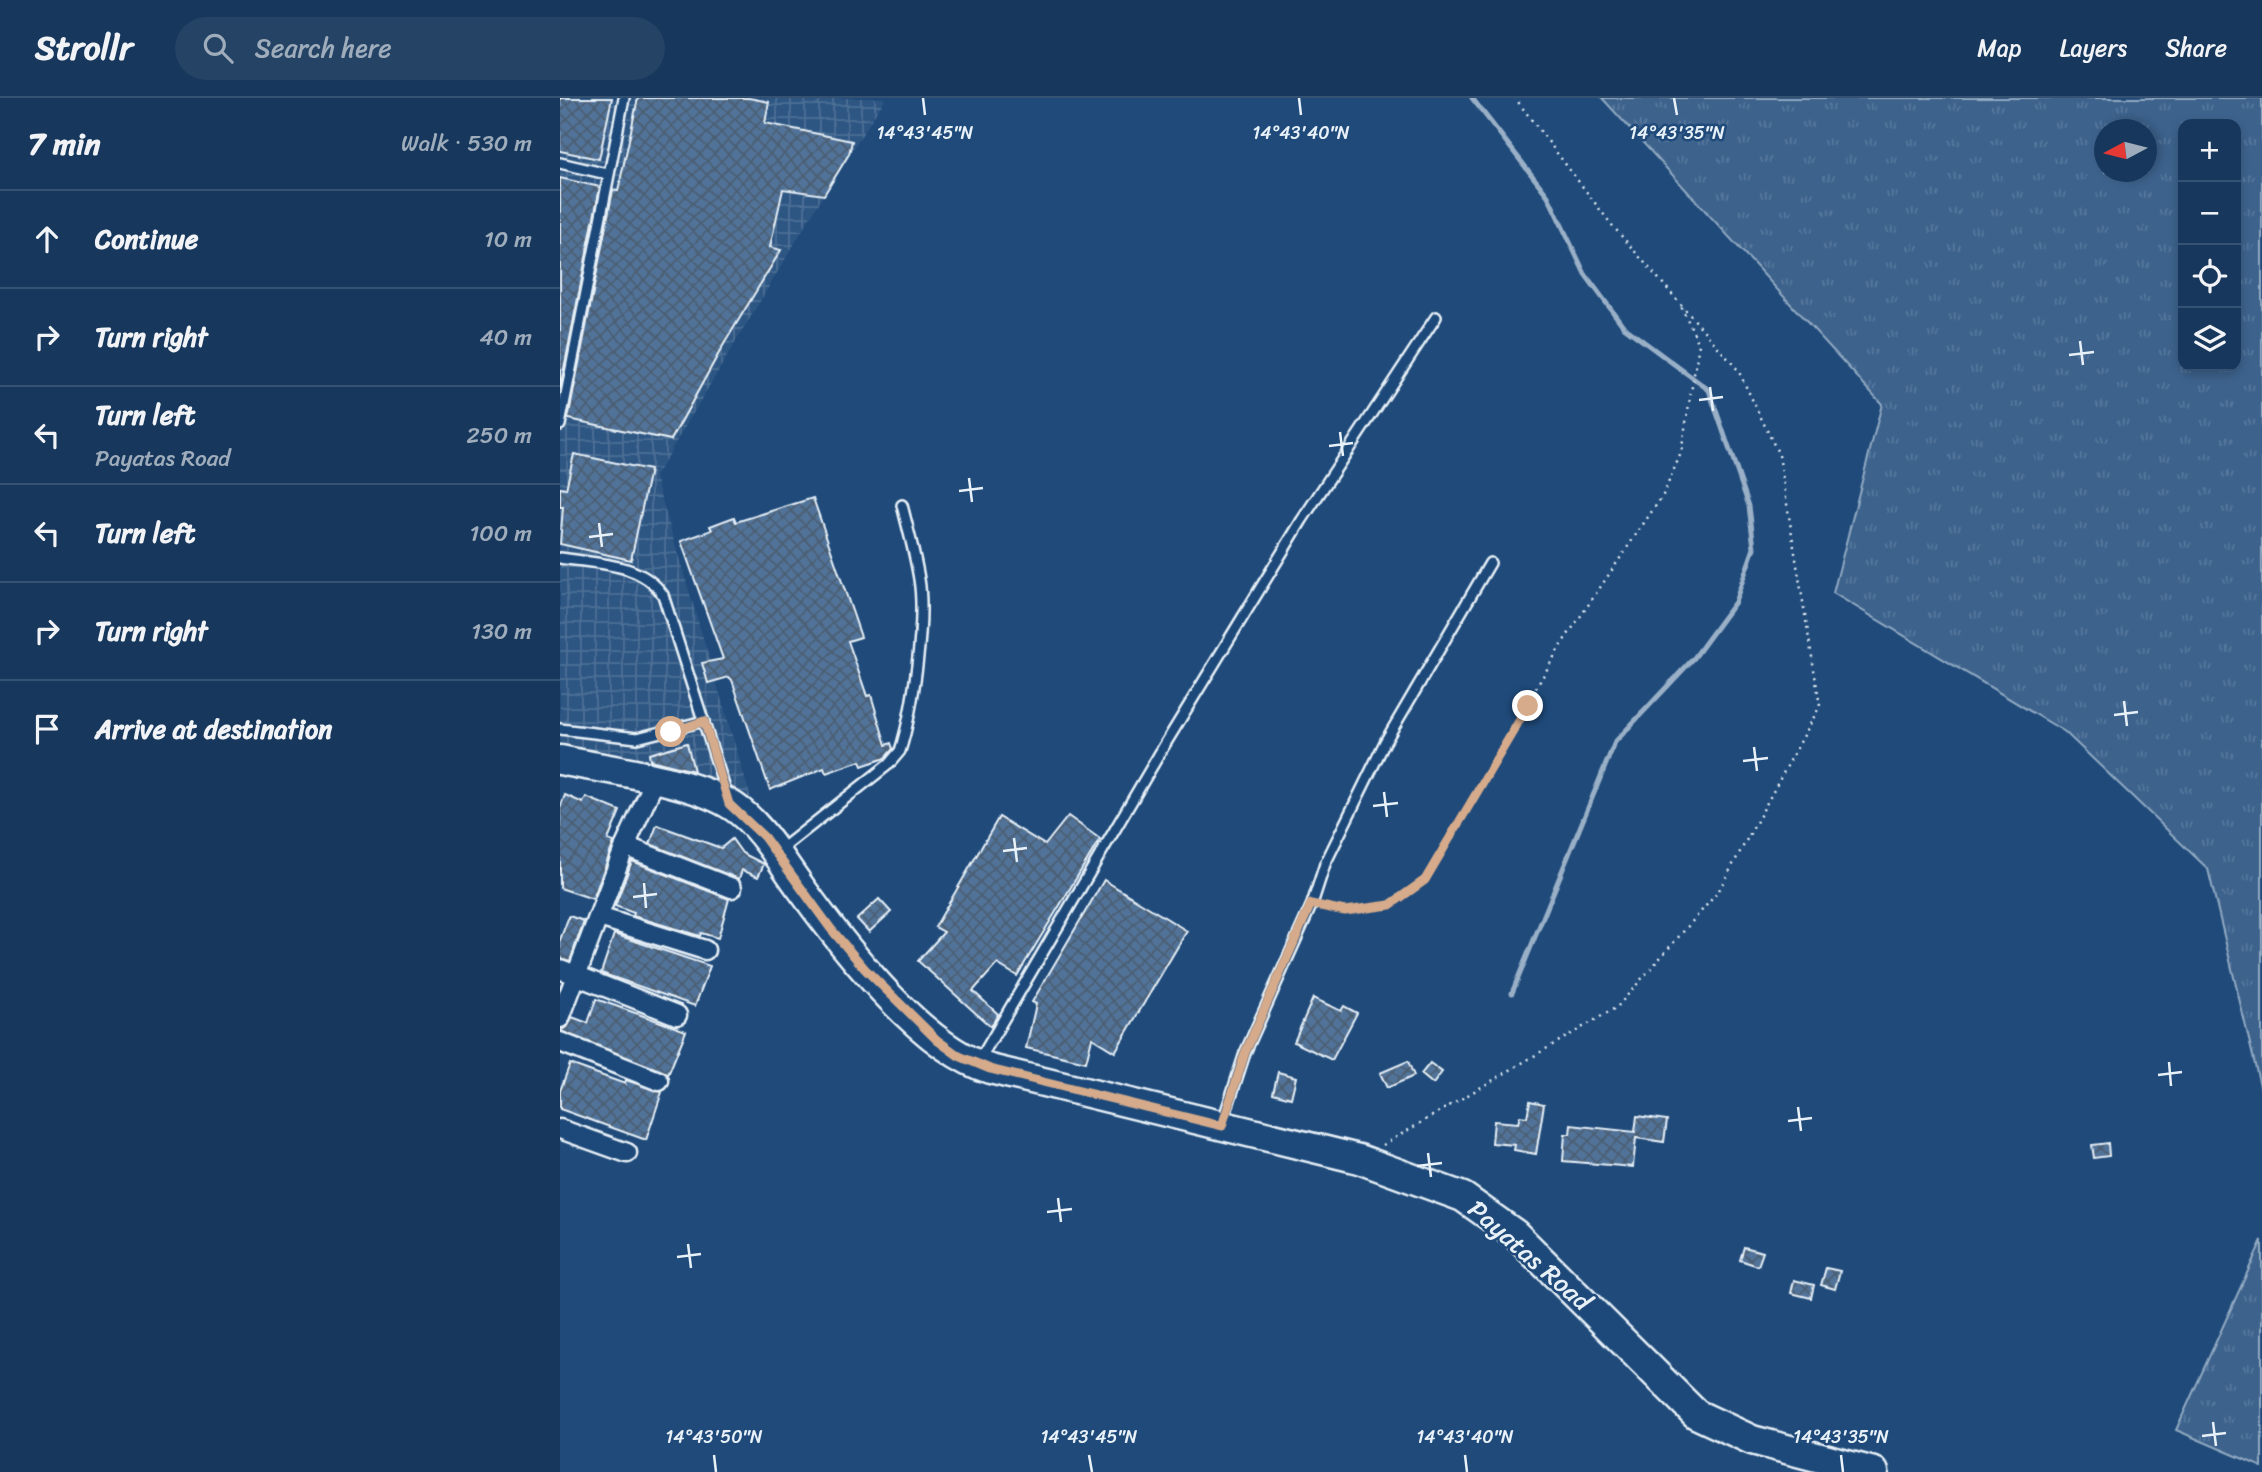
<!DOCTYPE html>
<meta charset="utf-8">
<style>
body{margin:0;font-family:Sriracha,sans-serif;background:#244365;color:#f1f3f6}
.controls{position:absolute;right:21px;top:21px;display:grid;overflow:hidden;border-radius:14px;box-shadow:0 4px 10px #0003}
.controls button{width:63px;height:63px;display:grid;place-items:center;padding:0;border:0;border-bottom:2px solid #365272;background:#17385c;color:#f1f3f6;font:35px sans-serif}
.compass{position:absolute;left:1534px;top:21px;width:63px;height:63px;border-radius:50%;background:#17385c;box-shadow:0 4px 10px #0003;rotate:263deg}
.stop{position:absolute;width:21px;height:21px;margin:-16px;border:5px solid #d6ab8b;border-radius:50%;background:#fff}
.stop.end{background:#d6ab8b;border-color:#fff;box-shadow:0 2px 7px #0008}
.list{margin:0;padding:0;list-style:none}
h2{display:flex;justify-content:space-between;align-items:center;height:91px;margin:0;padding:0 28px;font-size:30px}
h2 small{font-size:23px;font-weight:400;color:#9eacbb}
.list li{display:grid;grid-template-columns:46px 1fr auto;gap:21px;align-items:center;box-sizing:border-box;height:98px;padding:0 28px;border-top:2px solid #365272}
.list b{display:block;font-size:26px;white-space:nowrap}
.list p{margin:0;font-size:23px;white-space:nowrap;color:#9eacbb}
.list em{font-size:23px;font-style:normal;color:#9eacbb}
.icon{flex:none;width:38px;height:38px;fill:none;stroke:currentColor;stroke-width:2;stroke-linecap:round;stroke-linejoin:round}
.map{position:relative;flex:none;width:1702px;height:1374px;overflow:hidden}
header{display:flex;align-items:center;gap:42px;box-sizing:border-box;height:98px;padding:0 35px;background:#17385c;border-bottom:2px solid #365272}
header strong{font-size:33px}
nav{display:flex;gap:38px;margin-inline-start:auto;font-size:24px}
.search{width:490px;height:63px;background:#244365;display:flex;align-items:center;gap:18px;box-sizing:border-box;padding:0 24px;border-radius:38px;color:#9eacbb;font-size:26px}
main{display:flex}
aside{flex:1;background:#17385c}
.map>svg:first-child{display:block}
.industrial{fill:url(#industrial-grid)}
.grass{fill:url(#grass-tufts);stroke:#92aac2;stroke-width:2;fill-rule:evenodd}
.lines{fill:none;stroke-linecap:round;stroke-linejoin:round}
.stream{stroke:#9ab0c7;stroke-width:5}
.building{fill:url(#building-cross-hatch);stroke:#e8f1f8;stroke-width:2}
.service-casing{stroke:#e8f1f8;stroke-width:14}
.minor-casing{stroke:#e8f1f8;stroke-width:23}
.primary-casing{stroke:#e8f1f8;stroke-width:33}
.path{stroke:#e8f1f8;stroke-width:2.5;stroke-dasharray:2 5;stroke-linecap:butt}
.service{stroke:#1f4a7a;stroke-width:9}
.minor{stroke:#1f4a7a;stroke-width:18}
.primary{stroke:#1f4a7a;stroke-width:28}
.route{stroke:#d6ab8b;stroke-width:9}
.ticks{fill:none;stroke:#e8f1f8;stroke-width:2.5}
.labels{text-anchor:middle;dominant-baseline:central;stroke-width:5;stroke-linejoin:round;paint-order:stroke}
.street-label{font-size:26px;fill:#e8f1f8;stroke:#1f4a7a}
.ticks-label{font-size:18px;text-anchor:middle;fill:#e8f1f8;stroke:#1f4a7a;stroke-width:5;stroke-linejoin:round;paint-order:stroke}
</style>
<header>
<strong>Strollr</strong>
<div class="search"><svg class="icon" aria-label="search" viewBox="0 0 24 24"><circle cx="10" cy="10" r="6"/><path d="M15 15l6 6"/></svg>Search here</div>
<nav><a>Map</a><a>Layers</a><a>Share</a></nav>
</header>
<main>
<aside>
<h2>7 min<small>Walk · 530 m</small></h2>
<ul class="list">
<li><svg class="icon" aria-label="ahead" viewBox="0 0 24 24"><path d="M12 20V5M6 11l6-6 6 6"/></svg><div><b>Continue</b></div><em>10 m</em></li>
<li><svg class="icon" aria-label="right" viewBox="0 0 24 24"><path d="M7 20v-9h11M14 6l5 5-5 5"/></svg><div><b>Turn right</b></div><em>40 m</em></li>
<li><svg class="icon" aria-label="left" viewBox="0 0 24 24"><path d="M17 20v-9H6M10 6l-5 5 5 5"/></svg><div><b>Turn left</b><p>Payatas Road</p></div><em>250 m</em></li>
<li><svg class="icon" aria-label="left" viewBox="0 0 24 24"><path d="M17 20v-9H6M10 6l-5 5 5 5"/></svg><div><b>Turn left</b></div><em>100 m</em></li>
<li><svg class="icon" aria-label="right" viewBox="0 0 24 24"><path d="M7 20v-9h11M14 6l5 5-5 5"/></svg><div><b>Turn right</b></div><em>130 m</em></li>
<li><svg class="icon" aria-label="arrive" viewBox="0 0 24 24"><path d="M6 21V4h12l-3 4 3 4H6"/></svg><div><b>Arrive at destination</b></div></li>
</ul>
</aside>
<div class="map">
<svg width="1702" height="1374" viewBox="0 0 1702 1374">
<defs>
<pattern id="industrial-grid" width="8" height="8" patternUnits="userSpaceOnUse" patternTransform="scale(1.75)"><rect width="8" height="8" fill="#2e5683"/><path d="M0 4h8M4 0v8" fill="none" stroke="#4c6f95"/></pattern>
<pattern id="grass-tufts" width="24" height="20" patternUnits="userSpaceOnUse" patternTransform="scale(1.75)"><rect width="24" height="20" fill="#3c628c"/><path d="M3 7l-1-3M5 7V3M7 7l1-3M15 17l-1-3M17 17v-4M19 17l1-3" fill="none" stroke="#58799d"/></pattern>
<pattern id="building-cross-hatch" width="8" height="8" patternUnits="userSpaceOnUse" patternTransform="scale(1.75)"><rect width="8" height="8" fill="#517399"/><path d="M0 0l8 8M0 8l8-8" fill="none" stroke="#4c5e72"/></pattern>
</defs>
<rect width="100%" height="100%" fill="#1f4a7a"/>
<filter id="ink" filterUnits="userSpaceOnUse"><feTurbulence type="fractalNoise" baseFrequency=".0143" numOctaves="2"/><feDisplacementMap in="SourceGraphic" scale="14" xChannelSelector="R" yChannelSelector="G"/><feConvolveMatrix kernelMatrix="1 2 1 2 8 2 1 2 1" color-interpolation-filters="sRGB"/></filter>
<g filter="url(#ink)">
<polygon class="industrial" points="0,0 326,0 278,73 95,379 193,707 0,655"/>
<g class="grass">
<path d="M1042,0H1702V996L1648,771L1505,634L1273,495L1322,306ZM1623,26H1676V268H1623ZM1545,32H1587V74H1545Z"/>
<polygon points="1702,1142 1702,1369 1616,1332"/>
</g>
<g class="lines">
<polyline class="stream" points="912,0 988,98 1025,176 1064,229 1149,292 1189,408 1194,450 1175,504 1134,560 1055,644 952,895"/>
</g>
<g class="building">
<polygon points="0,0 52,0 39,61 0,53"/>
<polygon points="78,0 189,0 209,4 205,25 292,43 289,56 264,97 223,91 210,149 221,152 164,246 111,342 8,321 53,92 58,93"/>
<polygon points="0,80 40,89 0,291"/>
<polygon points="14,356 90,372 71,462 0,446 3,409 0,409 0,390 6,391"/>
<polygon points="253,400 301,539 288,543 307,598 311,597 326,647 331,645 333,651 325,660 302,668 300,663 266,675 264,670 210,692 172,582 169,579 148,585 142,565 163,561 121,443 152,432 150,428 174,419 176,424"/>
<polygon points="127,645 134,673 90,662 89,656"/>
<polygon points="5,697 23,705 26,699 60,713 48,742 54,744 33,801 0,790 0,710"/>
<polygon points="508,718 540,741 457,878 437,866 413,893 438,916 431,929 358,863 384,834 375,829 439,719 485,747"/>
<polygon points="97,727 161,750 172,741 182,755 204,766 198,779 182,772 179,781 90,746"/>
<polygon points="72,763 169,801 158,840 141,835 140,838 73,818 74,815 55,808"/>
<polygon points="544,782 627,833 555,954 532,940 526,964 466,950 476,906 472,904"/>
<polygon points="319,801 331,814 309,834 297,821"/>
<polygon points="9,818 24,823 10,863 0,860 0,842"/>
<polygon points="54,836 150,868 135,908 41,875"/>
<polygon points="753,900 781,913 784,908 797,915 772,962 734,944"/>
<polygon points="36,901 126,933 108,977 0,933 8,928 12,919 28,925"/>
<polygon points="848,963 854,978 827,990 820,975"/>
<polygon points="870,965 882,974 873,986 861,976"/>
<polygon points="10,966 65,986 66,982 102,994 86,1042 0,1011 0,993"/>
<polygon points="718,974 736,979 731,1000 713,995"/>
<polygon points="970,1003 984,1006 976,1056 954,1052 955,1047 932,1045 934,1023 958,1025 960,1018 967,1019"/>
<polygon points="1077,1018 1107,1022 1104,1044 1076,1040 1073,1069 1003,1063 1005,1036 1010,1036 1011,1027 1075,1034"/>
<polygon points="1548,1045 1549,1058 1534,1060 1532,1047"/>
<polygon points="1184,1149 1203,1154 1198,1168 1180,1162"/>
<polygon points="1266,1170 1280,1173 1275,1191 1261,1187"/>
<polygon points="1234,1182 1254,1187 1251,1200 1231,1195"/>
</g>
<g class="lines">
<defs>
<g id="service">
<polyline points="0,65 47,76"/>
<polyline points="0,327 64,0"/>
<path d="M0,460C36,466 81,464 103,497L167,697"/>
<polyline points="0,631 77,640 144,623"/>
<path d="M219,753L329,666L340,653C353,612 366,523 359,481C355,456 348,431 342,407"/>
<polyline points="419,963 604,648 742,422 876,219"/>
<polyline points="663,1023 685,955 752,806 765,766 825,644 930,465"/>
</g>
<g id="minor">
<polyline points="65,748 172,790"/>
<polyline points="39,819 145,852"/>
<polyline points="0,871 117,917"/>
<polyline points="0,920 65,748 95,682"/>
<polyline points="0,944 99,983"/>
<polyline points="0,1031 67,1055"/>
</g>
<path id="primary" d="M0,662C47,672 135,682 174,709C202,728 221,763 241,790C282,847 362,951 430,971L799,1061L903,1099L955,1136L1136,1316L1192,1342L1314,1374"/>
</defs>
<use href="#service" class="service-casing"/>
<use href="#minor" class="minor-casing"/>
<use href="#primary" class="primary-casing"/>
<g class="path">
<path d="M765,809C810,818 830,807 865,782L1001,547L1103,397L1121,355L1139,246L1121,208"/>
<polyline points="823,1047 1057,909 1158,794 1260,608 1219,357 1178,272 1051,126 955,0"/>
</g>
<use href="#service" class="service"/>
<use href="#minor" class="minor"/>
<use href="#primary" class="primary"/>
</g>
</g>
<g class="lines" filter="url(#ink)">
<polyline class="route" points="111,634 144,623 169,706 204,739 271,831 305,871 377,942 399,958 430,971 662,1028 685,955 751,806 785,813 830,807 865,782 968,608"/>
</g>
<path class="ticks" d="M363,0L365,17M739,0L741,17M1114,0L1117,17M1520,243L1523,267M1509,257L1534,254M1150,289L1153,313M1139,302L1163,299M780,334L783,358M769,348L793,345M409,380L412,404M399,393L423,390M39,425L42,449M29,439L53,436M1564,603L1567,628M1554,617L1578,614M1194,649L1197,673M1183,663L1208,660M824,694L827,719M813,708L838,705M454,740L457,764M443,753L467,750M84,785L86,810M73,799L97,796M1609,964L1611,988M1598,977L1622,974M1238,1009L1241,1033M1228,1023L1252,1020M868,1055L871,1079M857,1068L882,1065M498,1100L501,1124M487,1114L512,1111M128,1146L131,1170M117,1159L141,1156M1653,1324L1656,1348M1642,1338L1666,1335M154,1357L156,1374M529,1357L532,1374M905,1357L907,1374M1281,1357L1283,1374"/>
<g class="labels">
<g class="street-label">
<text transform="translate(970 1157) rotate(41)">Payatas Road</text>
</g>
</g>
<g class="ticks-label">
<text x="365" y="41">14°43'45"N</text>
<text x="741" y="41">14°43'40"N</text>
<text x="1117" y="41">14°43'35"N</text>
<text x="154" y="1345">14°43'50"N</text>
<text x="529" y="1345">14°43'45"N</text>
<text x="905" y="1345">14°43'40"N</text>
<text x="1281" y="1345">14°43'35"N</text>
</g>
</svg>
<div class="controls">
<button>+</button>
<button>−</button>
<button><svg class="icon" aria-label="locate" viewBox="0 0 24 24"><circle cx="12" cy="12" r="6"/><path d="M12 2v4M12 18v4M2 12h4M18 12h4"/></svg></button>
<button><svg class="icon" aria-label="layers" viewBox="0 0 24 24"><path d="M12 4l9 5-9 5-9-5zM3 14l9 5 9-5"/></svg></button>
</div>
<svg class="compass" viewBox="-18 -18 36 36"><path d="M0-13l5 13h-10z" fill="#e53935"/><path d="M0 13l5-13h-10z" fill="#9eacbb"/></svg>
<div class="stop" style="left:111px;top:634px"></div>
<div class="stop end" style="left:968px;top:608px"></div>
</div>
</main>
